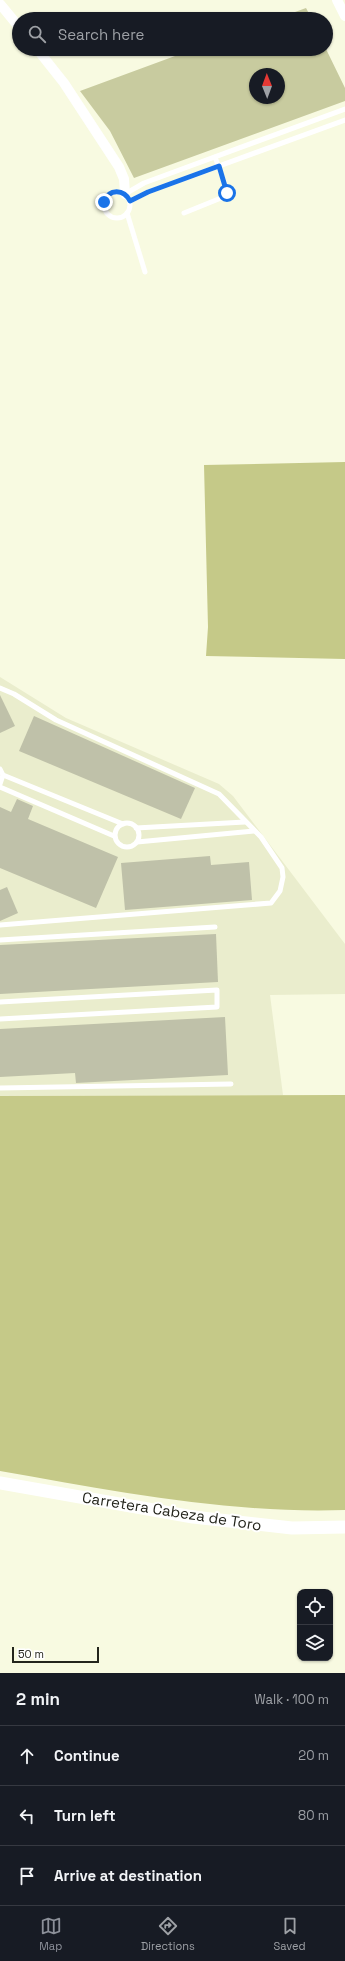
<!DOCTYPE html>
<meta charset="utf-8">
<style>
body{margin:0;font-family:"Space Grotesk",sans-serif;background:#242831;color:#f1f3f6}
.controls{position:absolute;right:12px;bottom:12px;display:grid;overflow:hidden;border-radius:8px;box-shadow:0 1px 3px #0004}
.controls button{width:36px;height:36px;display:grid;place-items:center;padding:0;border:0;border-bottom:1px solid #363941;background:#171b24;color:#f1f3f6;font:20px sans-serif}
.compass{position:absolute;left:249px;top:68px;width:36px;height:36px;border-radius:50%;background:#171b24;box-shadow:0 1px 3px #0004;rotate:359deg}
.scale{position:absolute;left:12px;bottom:10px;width:87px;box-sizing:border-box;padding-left:4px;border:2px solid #24251c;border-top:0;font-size:11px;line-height:14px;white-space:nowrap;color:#24251c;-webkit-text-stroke:3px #fff;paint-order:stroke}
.stop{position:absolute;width:12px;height:12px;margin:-9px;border:3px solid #1a73e8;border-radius:50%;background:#fff}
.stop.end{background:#1a73e8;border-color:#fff;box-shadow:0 1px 4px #0008}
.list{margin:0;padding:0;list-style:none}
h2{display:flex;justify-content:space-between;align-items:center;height:52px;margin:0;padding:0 16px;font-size:17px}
h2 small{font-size:13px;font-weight:400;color:#9ea1a6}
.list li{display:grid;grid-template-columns:26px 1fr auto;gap:12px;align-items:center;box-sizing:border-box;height:60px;padding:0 16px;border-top:1px solid #363941}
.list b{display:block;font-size:15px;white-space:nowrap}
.list em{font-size:13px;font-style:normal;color:#9ea1a6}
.icon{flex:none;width:22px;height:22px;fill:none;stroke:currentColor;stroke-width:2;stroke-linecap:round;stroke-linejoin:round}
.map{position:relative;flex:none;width:345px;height:1673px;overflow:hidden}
.search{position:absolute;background:#171b24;box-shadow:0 1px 3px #0004;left:12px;right:12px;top:12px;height:44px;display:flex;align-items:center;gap:10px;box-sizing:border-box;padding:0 14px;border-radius:22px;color:#9ea1a6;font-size:15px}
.sheet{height:232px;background:#171b24}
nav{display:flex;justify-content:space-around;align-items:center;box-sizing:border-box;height:56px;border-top:1px solid #363941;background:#171b24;font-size:11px;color:#9ea1a6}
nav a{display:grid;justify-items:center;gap:2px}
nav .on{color:#8c9099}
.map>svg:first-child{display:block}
.built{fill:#eaedcd}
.green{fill:#c8cb9f;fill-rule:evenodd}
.forest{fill:#c5c988}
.building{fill:#bfc1a9}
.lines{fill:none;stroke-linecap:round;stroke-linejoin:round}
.service{stroke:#fff;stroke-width:5}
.minor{stroke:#fff;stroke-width:10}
.tertiary{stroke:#fff;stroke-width:13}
.route{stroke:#1a73e8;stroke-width:5}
.labels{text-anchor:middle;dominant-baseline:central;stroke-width:4;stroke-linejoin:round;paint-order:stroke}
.street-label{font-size:15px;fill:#24251c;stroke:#fff}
</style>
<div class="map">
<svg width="345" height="1673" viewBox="0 0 345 1673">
<rect width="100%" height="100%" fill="#f8fae1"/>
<polygon class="built" points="0,677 66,718 219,784 233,796 345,944 345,994 270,995 283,1095 0,1096"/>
<g class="green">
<polygon points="306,8 312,19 276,19"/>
<path d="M194,49H326L345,88V101L134,178L110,131L80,91ZM255,74H279V98H255Z"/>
</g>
<g class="forest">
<polygon points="345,462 345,659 206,656 208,627 204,465"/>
<path d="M345,1095V1510C230,1514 113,1491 0,1471V1096Z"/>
</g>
<g class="building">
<polygon points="0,695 15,726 0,733"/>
<polygon points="34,716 195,788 181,819 19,751"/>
<polygon points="17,799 33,806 28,819 118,857 96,908 0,868 0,807 11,812"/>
<polygon points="210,856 211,865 249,862 252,900 125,910 121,863"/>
<polygon points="7,887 18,913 0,921 0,890"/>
<polygon points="216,934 218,982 0,994 0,945"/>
<polygon points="225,1017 228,1075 76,1083 75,1073 0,1077 0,1029"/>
</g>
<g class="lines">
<g class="service">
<circle cx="117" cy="205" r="13"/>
<polyline points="125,194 144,183 345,109"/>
<polyline points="130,201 148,192 345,120"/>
<polyline points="127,213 145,272"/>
<polyline points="184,213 226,196 227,190 215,157"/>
<polyline points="0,688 14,694 56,720 219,794 261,837 282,868 283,877 280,891 271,903 0,925"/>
<polyline points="0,769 3,775 0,784"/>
<polyline points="3,775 123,824"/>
<polyline points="0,787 114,836"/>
<circle cx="127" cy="835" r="12"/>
<polyline points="136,828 245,822"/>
<polyline points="137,842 254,831"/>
<polyline points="0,940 215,927"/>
<polyline points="0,1002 217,990 217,1007 0,1019"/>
<polyline points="0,1088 231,1084"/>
</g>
<g class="minor">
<polyline points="337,0 345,16"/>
<polyline points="0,4 19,27"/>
<polyline points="37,49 64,83 119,167 124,179 125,194"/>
</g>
<polyline class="tertiary" points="0,1483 193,1517 292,1528 345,1527"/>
</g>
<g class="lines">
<path class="route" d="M104,202C109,188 124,189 130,201L148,192L219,166L227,193"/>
</g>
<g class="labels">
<g class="street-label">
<text transform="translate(172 1511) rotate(9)">Carretera Cabeza de Toro</text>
</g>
</g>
</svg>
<div class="controls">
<button><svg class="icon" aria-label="locate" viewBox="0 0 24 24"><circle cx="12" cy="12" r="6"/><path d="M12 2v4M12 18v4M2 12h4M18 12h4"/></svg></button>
<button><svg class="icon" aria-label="layers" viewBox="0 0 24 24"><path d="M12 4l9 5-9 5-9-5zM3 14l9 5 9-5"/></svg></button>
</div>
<svg class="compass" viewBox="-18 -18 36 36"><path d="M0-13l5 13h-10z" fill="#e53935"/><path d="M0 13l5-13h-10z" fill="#9ea1a6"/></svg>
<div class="scale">50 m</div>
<div class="stop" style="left:227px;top:193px"></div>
<div class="stop end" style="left:104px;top:202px"></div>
<div class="search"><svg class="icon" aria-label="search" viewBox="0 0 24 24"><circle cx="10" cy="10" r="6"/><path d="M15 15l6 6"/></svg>Search here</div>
</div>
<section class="sheet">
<h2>2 min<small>Walk · 100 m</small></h2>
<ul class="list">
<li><svg class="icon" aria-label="ahead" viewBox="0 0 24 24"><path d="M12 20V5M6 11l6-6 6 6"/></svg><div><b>Continue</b></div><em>20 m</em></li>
<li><svg class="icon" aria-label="left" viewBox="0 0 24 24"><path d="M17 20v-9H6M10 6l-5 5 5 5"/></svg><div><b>Turn left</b></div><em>80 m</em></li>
<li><svg class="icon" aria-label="arrive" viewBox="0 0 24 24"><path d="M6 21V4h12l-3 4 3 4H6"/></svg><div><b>Arrive at destination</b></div></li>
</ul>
</section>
<nav>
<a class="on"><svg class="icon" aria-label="map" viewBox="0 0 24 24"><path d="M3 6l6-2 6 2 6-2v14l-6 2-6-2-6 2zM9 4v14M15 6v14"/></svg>Map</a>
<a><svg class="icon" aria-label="directions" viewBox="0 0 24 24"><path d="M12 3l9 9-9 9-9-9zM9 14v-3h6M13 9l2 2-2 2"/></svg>Directions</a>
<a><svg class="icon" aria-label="saved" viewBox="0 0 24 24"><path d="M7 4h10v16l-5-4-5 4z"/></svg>Saved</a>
</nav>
